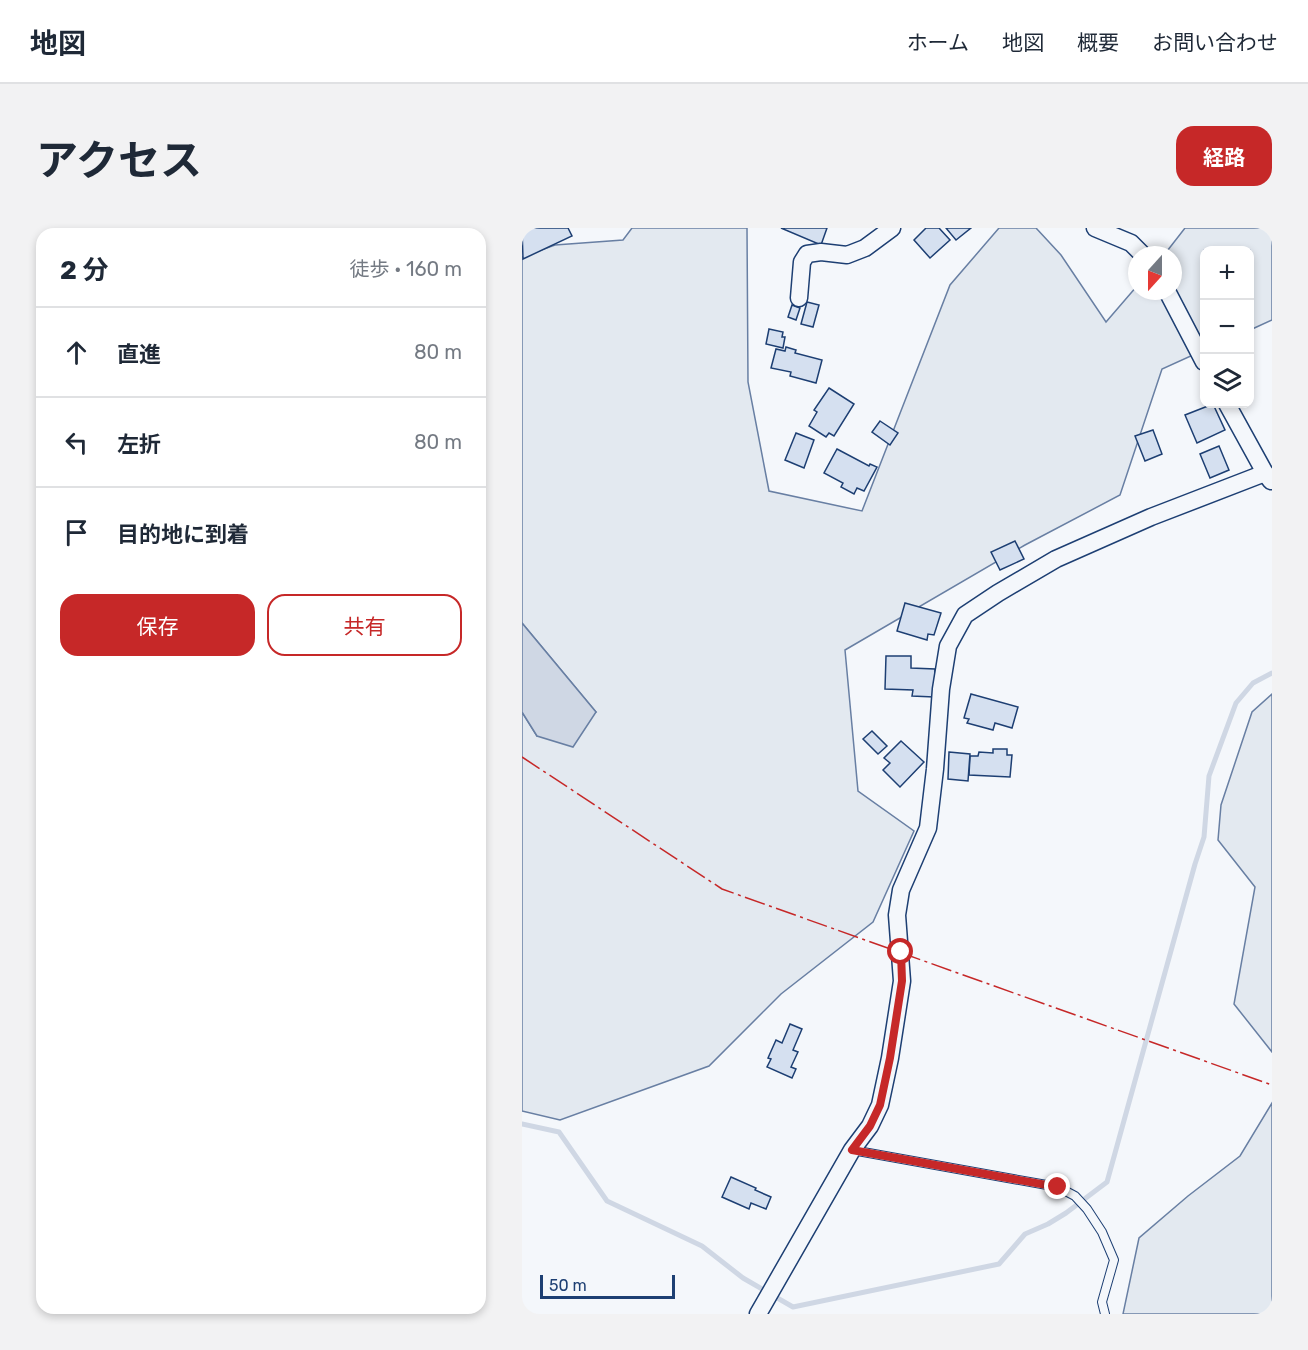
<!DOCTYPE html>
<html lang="ja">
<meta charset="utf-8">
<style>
body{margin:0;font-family:Rubik,"Noto Sans JP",sans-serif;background:#f2f2f3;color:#1f2937}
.controls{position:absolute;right:18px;top:18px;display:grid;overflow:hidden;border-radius:12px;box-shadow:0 3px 9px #0003}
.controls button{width:54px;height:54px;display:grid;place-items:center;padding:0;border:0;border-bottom:2px solid #e0e1e3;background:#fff;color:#1f2937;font:30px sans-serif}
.compass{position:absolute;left:606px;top:18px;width:54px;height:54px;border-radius:50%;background:#fff;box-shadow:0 3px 9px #0003;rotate:201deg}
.scale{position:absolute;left:18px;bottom:15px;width:135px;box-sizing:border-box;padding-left:6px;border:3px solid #1d3f73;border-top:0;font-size:16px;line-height:21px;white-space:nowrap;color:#1d3f73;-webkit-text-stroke:4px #f4f7fb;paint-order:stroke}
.stop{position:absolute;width:18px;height:18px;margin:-14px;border:4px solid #c62828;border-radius:50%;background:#fff}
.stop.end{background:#c62828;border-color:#fff;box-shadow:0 2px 6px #0008}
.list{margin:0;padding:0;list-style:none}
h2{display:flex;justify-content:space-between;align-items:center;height:78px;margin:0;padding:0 24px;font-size:26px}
h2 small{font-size:20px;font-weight:400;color:#747a83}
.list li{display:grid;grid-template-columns:39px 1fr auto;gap:18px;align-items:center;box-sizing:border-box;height:90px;padding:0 24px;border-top:2px solid #e0e1e3}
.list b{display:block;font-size:22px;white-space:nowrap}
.list em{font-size:20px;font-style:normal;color:#747a83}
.actions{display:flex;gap:12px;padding:18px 24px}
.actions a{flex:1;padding:14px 0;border:2px solid #c62828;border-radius:18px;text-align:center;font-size:21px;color:#c62828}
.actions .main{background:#c62828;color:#fff}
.icon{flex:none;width:33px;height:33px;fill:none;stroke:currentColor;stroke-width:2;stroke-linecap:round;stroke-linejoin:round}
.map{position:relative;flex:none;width:750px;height:1086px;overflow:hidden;border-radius:18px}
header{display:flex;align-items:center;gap:36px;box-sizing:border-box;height:84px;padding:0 30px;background:#fff;border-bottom:2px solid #e0e1e3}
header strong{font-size:28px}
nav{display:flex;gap:33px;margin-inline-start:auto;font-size:21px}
.intro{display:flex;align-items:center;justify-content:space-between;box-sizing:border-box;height:144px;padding:0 36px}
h1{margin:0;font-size:42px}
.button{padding:15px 27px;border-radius:18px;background:#c62828;color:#fff;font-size:21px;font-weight:700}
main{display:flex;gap:36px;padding:0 36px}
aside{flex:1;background:#fff;border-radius:18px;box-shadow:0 3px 9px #0003}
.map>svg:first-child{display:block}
.green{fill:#e3e9f0;stroke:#687fa3;stroke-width:1.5}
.water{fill:#cfd7e4;stroke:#687fa3;stroke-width:1.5}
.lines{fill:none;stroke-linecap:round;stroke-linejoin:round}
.stream{stroke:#cfd7e4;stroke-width:5}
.building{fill:#d5e0f0;stroke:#1d3f73;stroke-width:1.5}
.lane-casing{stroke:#1d3f73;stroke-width:10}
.street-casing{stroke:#1d3f73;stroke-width:19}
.lane{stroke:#f4f7fb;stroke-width:8}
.street{stroke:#f4f7fb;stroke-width:16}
.power{stroke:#c62828;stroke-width:1.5;stroke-dasharray:21 4.5 3 4.5;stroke-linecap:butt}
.route{stroke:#c62828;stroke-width:8}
</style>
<header>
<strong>地図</strong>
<nav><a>ホーム</a><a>地図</a><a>概要</a><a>お問い合わせ</a></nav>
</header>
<div class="intro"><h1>アクセス</h1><a class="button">経路</a></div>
<main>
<aside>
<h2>2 分<small>徒歩 · 160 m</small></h2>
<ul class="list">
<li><svg class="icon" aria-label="ahead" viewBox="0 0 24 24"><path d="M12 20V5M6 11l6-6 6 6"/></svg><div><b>直進</b></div><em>80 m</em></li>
<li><svg class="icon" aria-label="left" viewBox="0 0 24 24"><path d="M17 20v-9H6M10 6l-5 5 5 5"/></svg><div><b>左折</b></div><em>80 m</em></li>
<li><svg class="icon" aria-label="arrive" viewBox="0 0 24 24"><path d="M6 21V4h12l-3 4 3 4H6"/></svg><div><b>目的地に到着</b></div></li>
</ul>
<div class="actions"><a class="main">保存</a><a>共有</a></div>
</aside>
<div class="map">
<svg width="750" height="1086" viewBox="0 0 750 1086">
<rect width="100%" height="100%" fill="#f4f7fb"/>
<g class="green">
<polygon points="110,0 225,0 226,154 247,263 340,283 428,57 477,0 514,0 539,27 584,94 615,58 615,63 651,63 651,27 642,27 663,0 750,0 750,92 728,102 728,22 682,22 682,122 640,141 598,267 503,317 323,422 336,563 392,603 351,694 259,766 187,838 38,892 0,883 0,484 15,508 74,484 0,395 0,29 33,17 101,12"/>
<polygon points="750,466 750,824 712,776 733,659 696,612 699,577 730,484"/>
<polygon points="750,875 750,1086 601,1086 617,1010 666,968 718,928"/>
</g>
<polygon class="water" points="0,395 74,484 51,519 15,508 0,484"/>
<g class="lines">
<polyline class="stream" points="0,896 37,904 85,973 180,1018 221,1050 271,1079 477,1036 503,1006 526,996 544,985 585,954 673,636 682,609 687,548 714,475 731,455 750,445"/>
</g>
<g class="building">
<polygon points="0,0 46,0 50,8 1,31"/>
<polygon points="259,0 305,0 299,17"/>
<polygon points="404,0 417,0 428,12 408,30 392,12"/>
<polygon points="424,0 449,0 434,12"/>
<polygon points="285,74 297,77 291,99 279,96"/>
<polygon points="270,77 278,80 274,92 266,89"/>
<polygon points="247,101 261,104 260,109 263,109 261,120 244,116"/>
<polygon points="264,119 274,122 273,125 300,132 294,155 268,148 269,144 249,140 254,121 263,123"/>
<polygon points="307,160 332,176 312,208 307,205 304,209 287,198 295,184 292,182"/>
<polygon points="691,176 703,202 675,215 663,187"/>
<polygon points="358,193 376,205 368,217 350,204"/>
<polygon points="631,202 640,226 623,233 613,208"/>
<polygon points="274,205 292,212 282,240 263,232"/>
<polygon points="697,218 707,242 688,250 678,226"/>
<polygon points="315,221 347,238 348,236 355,239 342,263 335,260 332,266 319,259 321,255 302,245"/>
<polygon points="493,313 502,331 478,342 469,324"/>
<polygon points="383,375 419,385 412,407 406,406 405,412 375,403"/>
<polygon points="364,428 389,428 389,440 413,441 412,469 390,468 391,462 363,461"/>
<polygon points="449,466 496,479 490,500 473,495 471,502 445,495 447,491 442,490"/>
<polygon points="350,503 365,518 356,526 341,511"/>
<polygon points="379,513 402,534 378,559 361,542 368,535 362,530"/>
<polygon points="471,521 485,521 485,527 490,527 488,549 447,547 448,528 456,528 457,524 471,525"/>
<polygon points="427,524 448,526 446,553 426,551"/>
<polygon points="268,796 280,801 271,822 276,824 269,839 274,841 270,850 245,839 249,831 246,830 254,812 260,815"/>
<polygon points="209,949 234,960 233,962 249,969 244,981 229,975 227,981 200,969"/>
</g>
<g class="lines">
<defs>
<polyline id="lane" points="330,922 536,959 553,968 565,981 580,1004 592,1032 580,1074 583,1086"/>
<g id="street">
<polyline points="573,0 609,15 621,27"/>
<polyline points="645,63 682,134"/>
<polyline points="277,70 280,34 285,26 299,24 325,27 343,20 370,0"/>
<polyline points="705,176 743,245 749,253"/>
<polyline points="236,1086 330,922 348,898 358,877 368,830 380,753 375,687 379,662 406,600 413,541 419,461 426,418 443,387 476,365 534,331 629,289 743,245"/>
</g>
</defs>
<use href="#lane" class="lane-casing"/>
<use href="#street" class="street-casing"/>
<use href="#lane" class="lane"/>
<use href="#street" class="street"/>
<polyline class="power" points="0,529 200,661 750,857"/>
</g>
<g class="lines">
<polyline class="route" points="379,724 380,753 368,830 358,877 348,898 330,922 536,959"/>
</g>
</svg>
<div class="controls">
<button>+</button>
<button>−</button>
<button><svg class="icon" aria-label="layers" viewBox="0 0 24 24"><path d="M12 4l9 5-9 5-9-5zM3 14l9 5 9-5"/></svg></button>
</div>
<svg class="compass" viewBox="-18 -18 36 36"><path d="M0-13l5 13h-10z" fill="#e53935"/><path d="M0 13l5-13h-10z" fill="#747a83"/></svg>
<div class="scale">50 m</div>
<div class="stop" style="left:379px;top:724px"></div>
<div class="stop end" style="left:536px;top:959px"></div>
</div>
</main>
